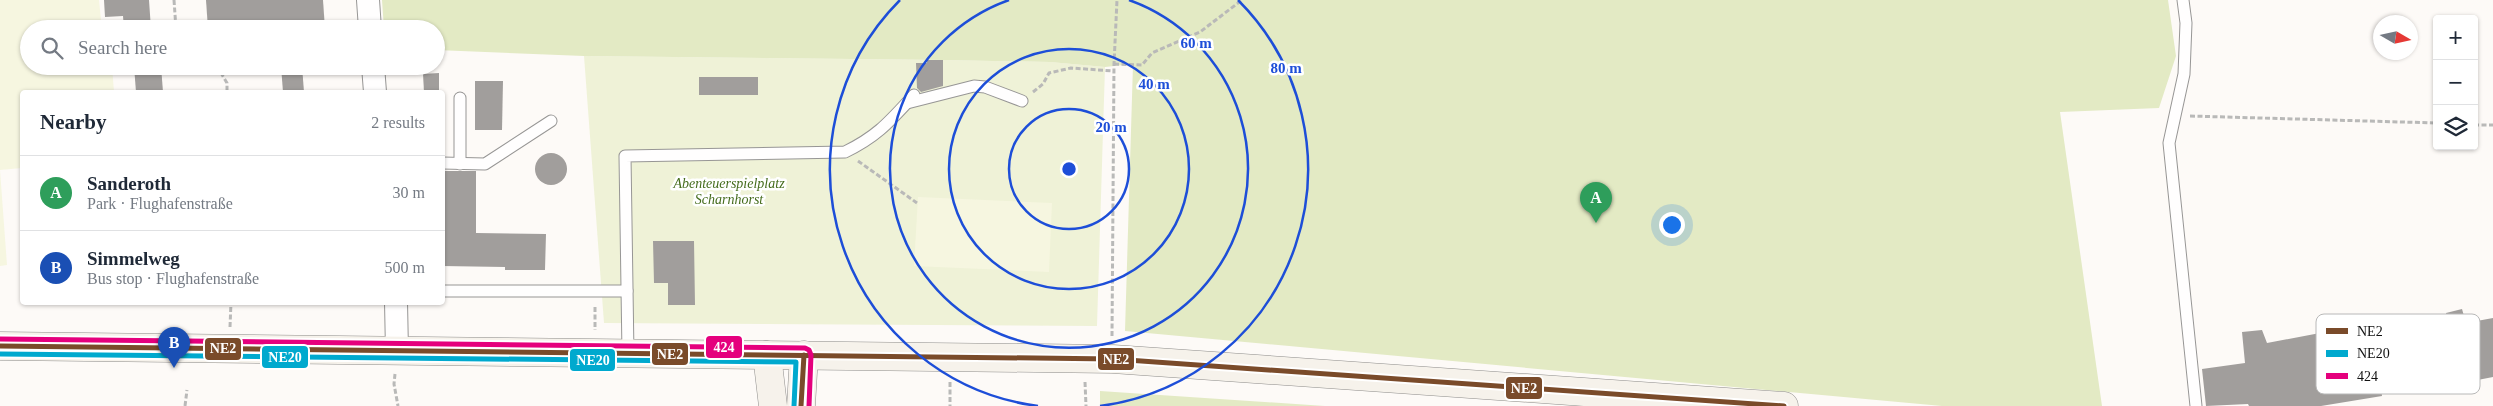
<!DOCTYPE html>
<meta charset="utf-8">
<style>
body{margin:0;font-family:Georgia,serif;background:#f6f6f7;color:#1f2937}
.controls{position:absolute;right:15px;top:15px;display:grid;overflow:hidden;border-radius:5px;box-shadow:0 1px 4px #0004}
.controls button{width:45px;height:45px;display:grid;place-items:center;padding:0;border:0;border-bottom:1px solid #e0e1e3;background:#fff;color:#1f2937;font:25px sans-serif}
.compass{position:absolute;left:2373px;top:15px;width:45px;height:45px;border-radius:50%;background:#fff;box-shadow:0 1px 4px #0004;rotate:99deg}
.you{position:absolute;left:1671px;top:224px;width:18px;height:18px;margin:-12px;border:4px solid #fff;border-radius:50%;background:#1a73e8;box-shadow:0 0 0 8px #1a73e833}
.badge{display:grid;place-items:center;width:32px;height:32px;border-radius:50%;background:#2563eb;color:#fff;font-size:16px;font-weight:700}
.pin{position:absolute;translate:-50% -41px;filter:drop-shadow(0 1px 2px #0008)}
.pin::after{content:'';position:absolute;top:26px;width:18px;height:15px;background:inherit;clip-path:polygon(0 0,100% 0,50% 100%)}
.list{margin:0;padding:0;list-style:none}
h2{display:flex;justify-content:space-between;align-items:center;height:65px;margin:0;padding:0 20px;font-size:21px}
h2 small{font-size:16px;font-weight:400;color:#747a83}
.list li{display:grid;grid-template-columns:32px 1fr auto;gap:15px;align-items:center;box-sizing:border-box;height:75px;padding:0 20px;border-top:1px solid #e0e1e3}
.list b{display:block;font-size:19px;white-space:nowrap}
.list p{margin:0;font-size:16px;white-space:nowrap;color:#747a83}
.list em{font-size:16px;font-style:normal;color:#747a83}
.icon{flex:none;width:28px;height:28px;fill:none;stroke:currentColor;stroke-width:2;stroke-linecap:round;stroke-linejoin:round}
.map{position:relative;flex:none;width:2493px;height:406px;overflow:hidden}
.search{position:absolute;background:#fff;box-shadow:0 1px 4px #0004;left:20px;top:20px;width:425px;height:55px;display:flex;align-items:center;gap:12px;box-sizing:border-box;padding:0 18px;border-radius:28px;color:#747a83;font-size:19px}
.panel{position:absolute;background:#fff;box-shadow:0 1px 4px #0004;left:20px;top:90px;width:425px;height:215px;border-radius:5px}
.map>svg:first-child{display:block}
.green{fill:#eff2d7}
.forest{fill:#e3eac4}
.pitch{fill:#f6f6e0}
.building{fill:#a19e9c}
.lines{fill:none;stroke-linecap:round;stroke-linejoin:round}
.lane-casing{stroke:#979695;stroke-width:13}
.street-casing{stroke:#979695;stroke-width:24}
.secondary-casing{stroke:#8e8d8b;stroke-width:29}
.path{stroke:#b9b9b8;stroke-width:3;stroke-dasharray:5 2.5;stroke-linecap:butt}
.lane{stroke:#fffefe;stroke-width:11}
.street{stroke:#fffefe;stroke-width:22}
.secondary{stroke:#f6f2eb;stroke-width:28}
.bus-1-casing{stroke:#fff;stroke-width:9}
.bus-2-casing{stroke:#fff;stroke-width:9}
.bus-3-casing{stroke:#fff;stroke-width:9}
.bus-1{stroke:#7a4b2a;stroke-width:5}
.bus-2{stroke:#00a9ce;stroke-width:5}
.bus-3{stroke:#e5007d;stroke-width:5}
.ring{fill:none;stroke:#1d4ed8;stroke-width:2.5}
.labels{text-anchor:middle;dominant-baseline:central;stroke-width:5;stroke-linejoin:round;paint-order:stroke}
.park-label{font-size:14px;font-style:italic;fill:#456c1d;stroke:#fff}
.key{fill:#fff;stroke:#b8b8b8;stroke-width:1}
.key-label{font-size:14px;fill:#111}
.centre{fill:#1d4ed8;stroke:#fff;stroke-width:2.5}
.ring-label{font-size:15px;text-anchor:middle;font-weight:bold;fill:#1d4ed8;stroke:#fff;stroke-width:5;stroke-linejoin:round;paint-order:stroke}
.line-badge{stroke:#fff;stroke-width:2}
.badge-label{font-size:14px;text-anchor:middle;font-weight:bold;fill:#fff}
</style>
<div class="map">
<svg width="2493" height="406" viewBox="0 0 2493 406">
<rect width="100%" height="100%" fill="#fdfaf7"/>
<polygon class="green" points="584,56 943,60 1050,62 1105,67 1097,326 604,323"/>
<g class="forest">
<polygon points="382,0 2168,0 2176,56 2159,108 2060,112 2102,406 1942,406 1125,331 1133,64 1105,67 1050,62 943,60 584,56 436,50 436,29 384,29"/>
<polygon points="1100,391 1325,406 1100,406"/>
</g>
<g class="pitch">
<polygon points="0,0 99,0 101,20 109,20 110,29 29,29 29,66 112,66 114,92 22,92 22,168 0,170 7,265 0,266"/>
<polygon points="918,197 1052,203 1049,272 914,266"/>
</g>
<g class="building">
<polygon points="104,0 149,0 151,29 124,29 123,16 105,17"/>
<polygon points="206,0 323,0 325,29 208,29"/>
<polygon points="927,60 943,60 943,86 921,92 917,88 916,63 927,63"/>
<polygon points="134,66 161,66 163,92 136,92"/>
<polygon points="281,66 302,66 304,92 283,92"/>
<polygon points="439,73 439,92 424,92 423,74"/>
<rect x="699" y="77" width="59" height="18"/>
<polygon points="475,81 503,81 502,130 475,130"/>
<circle cx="551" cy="169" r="16"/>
<polygon points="443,171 476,171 476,233 546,234 545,270 505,270 505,267 442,266"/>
<polygon points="653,241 694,241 695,305 668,305 668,283 654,283"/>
<polygon points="2462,309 2466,323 2493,318 2493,377 2452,385 2451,375 2381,388 2382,396 2321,406 2249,406 2248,404 2206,406 2202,369 2245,363 2242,332 2262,330 2267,343 2320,333 2319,326 2338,323 2345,375 2397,366 2390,334 2417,329 2420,343 2451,337 2446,313"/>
</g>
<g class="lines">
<defs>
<g id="lane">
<polyline points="2183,0 2186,23 2184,74 2169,143 2196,406"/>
<polyline points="460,98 460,164"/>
<polyline points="907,103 974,86 985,87 1022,101"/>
<polyline points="442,163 485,164 551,121"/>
<polyline points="442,291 627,291"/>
<path d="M628,354L625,156L845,152C878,136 890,121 914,95"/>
</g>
<g id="street">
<polyline points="368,0 370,29"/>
<polyline points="373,66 375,92"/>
<polyline points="396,302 397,351"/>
</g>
<g id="secondary">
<polyline points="0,346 1113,359 1784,406"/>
<polyline points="767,355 773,406"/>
<polyline points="801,406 804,355"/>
</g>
</defs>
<use href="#lane" class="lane-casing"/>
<use href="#street" class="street-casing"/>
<use href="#secondary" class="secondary-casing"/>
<g class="path">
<polyline points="174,0 176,29"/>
<polyline points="1114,64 1142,65 1152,53 1200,32 1242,0"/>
<polyline points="225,66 221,73 227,83 227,92"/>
<polyline points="1033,92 1043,84 1049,73 1071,68 1114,71"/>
<polyline points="2190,116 2437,123"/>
<polyline points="2474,125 2493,125"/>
<polyline points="858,161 917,203"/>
<polyline points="595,307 595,330"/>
<polyline points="230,327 231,302"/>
<polyline points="1112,336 1114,64 1117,0"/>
<polyline points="395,374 394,384 398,406"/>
<polyline points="950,382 950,406"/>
<polyline points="1085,382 1086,406"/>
<polyline points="185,406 187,390"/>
</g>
<use href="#lane" class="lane"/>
<use href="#street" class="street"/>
<use href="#secondary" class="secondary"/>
<defs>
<g id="bus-1">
<polyline points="0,346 1113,359 1784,406"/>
<polyline points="801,406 804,355"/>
</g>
<polyline id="bus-2" points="0,354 796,362 794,406"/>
<polyline id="bus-3" points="0,339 805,348 809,350 811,355 809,406"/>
</defs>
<use href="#bus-1" class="bus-1-casing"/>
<use href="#bus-2" class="bus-2-casing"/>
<use href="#bus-3" class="bus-3-casing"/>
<use href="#bus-1" class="bus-1"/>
<use href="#bus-2" class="bus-2"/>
<use href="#bus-3" class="bus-3"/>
</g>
<g class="ring">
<circle cx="1069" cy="169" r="60"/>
<circle cx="1069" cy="169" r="120"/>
<path d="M1129 0A179 179 0 1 1 1009 0"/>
<path d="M1038 406A239 239 0 0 1 900 0M1238 0A239 239 0 0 1 1100 406"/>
</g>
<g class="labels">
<g class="park-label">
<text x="729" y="183">Abenteuerspielplatz<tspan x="729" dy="16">Scharnhorst</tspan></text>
</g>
</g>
<rect x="2316" y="314" width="164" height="80" rx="8" class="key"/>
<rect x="2326" y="328" width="22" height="6" fill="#7a4b2a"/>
<rect x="2326" y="350" width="22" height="7" fill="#00a9ce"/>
<rect x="2326" y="373" width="22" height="6" fill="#e5007d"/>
<g class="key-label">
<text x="2357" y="336">NE2</text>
<text x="2357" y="358">NE20</text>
<text x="2357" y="381">424</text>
</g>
<circle cx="1069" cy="169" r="8" class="centre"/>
<g class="ring-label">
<text x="1196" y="48">60 m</text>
<text x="1286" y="73">80 m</text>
<text x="1154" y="89">40 m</text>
<text x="1111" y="132">20 m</text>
</g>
<g class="line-badge">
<rect x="705" y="335" width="38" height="24" rx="5" fill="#e5007d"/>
<rect x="204" y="337" width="38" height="24" rx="5" fill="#7a4b2a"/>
<rect x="651" y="342" width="38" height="24" rx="5" fill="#7a4b2a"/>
<rect x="261" y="345" width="48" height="24" rx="5" fill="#00a9ce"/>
<rect x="1097" y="347" width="38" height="24" rx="5" fill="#7a4b2a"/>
<rect x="569" y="348" width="47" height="24" rx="5" fill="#00a9ce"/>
<rect x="1505" y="376" width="38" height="24" rx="5" fill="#7a4b2a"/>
</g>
<g class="badge-label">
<text x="724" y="352">424</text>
<text x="223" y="353">NE2</text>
<text x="670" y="359">NE2</text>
<text x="285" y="362">NE20</text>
<text x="1116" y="364">NE2</text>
<text x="593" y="365">NE20</text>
<text x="1524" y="393">NE2</text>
</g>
</svg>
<div class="controls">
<button>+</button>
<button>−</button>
<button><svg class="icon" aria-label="layers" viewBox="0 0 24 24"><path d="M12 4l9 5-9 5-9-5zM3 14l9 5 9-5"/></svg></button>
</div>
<svg class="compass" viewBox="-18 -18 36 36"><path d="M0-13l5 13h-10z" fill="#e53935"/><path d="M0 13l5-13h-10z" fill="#747a83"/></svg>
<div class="you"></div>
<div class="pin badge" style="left:1596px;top:223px;background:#2e9e5b">A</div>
<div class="pin badge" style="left:174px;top:368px;background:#1a4fb4">B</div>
<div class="search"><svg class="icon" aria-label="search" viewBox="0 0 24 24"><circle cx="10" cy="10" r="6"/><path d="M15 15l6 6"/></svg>Search here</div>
<section class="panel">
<h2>Nearby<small>2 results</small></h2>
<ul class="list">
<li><span class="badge" style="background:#2e9e5b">A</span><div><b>Sanderoth</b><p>Park · Flughafenstraße</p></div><em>30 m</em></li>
<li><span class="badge" style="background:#1a4fb4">B</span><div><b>Simmelweg</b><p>Bus stop · Flughafenstraße</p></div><em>500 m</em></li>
</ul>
</section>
</div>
